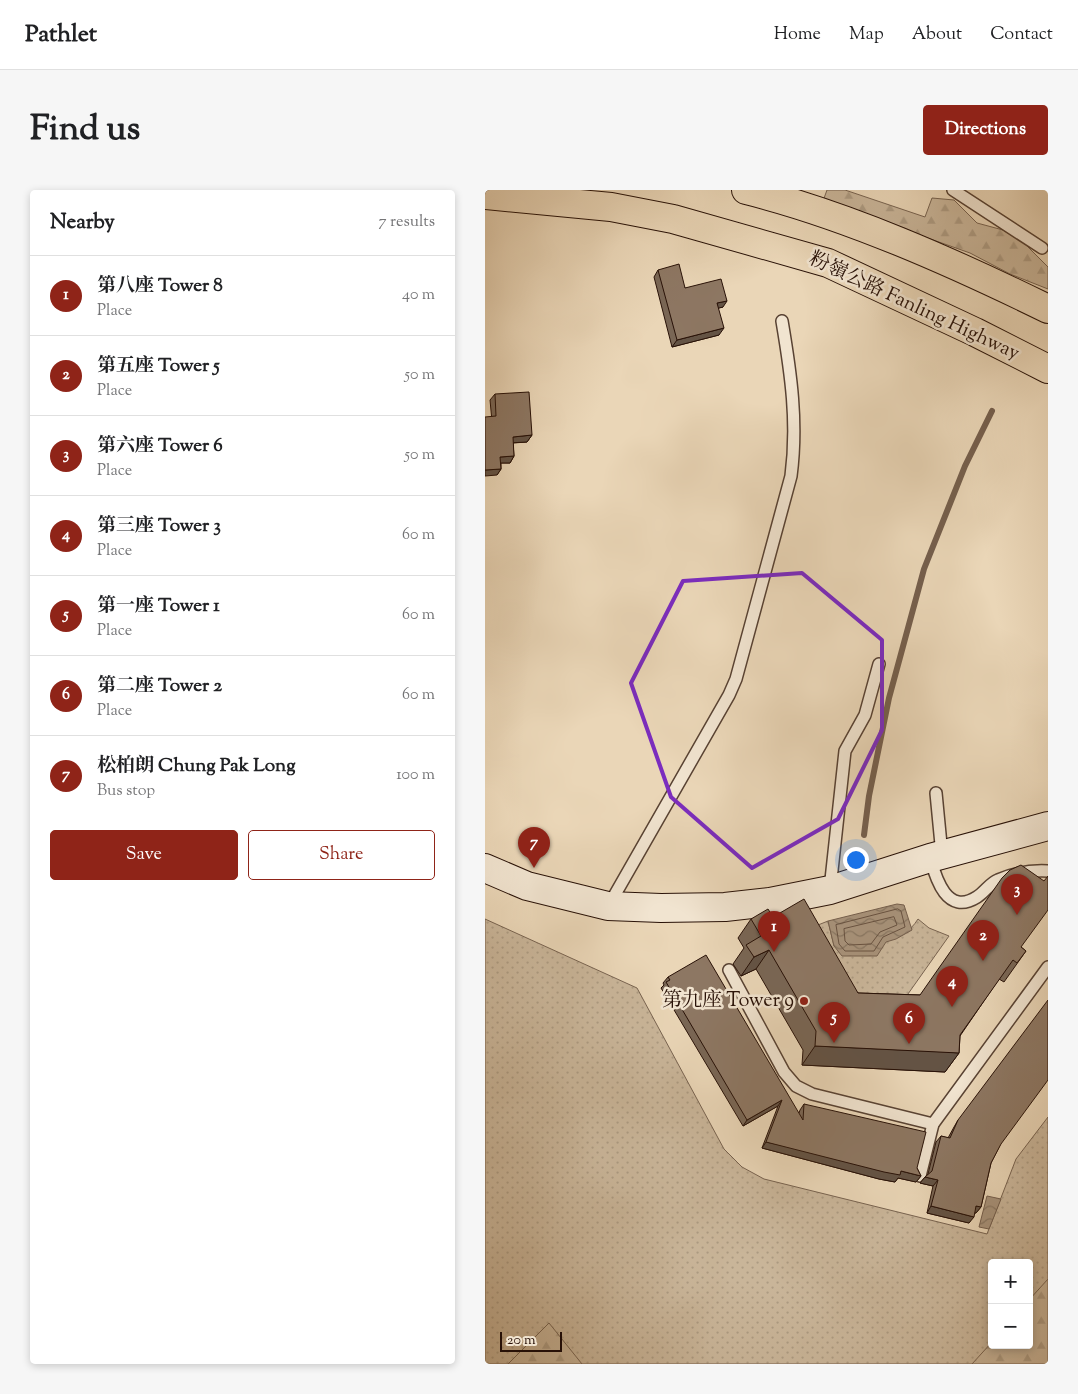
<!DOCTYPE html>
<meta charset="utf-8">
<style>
body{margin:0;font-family:"Sorts Mill Goudy","Noto Serif SC",serif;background:#f6f6f6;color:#202124}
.controls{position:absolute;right:15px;bottom:15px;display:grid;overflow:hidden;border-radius:5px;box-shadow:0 2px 8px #0003}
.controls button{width:45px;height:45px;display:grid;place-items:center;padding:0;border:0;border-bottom:1px solid #e0e0e0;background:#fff;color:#202124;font:25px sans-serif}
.scale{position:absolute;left:15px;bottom:12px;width:62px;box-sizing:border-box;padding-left:5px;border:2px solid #281107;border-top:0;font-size:14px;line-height:18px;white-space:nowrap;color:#281107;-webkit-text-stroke:4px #f1e4d0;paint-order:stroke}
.you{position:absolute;left:370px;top:669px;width:18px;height:18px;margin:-12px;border:4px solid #fff;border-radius:50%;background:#1a73e8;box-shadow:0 0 0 8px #1a73e833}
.badge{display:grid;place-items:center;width:32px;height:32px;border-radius:50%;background:#8f2418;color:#fff;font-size:16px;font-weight:700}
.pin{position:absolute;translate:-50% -41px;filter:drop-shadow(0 1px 2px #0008)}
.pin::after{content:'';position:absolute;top:26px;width:18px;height:15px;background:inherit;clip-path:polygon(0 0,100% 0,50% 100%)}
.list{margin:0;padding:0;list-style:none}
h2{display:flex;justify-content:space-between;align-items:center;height:65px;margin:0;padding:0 20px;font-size:21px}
h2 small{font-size:16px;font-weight:400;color:#757577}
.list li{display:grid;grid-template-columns:32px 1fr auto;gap:15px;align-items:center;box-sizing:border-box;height:80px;padding:0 20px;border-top:1px solid #e0e0e0}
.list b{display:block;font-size:19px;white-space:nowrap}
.list p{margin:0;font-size:16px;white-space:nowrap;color:#757577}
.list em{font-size:16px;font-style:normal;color:#757577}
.actions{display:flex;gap:10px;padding:15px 20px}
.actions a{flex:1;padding:11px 0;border:1px solid #8f2418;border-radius:5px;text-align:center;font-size:18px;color:#8f2418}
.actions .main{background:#8f2418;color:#fff}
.map{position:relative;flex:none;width:563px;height:1174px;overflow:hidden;border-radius:5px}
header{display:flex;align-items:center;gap:30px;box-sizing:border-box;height:70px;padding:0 25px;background:#fff;border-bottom:1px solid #e0e0e0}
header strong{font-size:24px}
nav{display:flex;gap:28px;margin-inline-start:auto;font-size:18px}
.intro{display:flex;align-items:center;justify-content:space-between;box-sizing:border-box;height:120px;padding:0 30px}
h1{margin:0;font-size:35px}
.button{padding:12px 22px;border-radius:5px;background:#8f2418;color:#fff;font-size:18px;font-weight:700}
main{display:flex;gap:30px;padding:0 30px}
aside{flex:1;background:#fff;border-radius:5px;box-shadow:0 2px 8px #0003}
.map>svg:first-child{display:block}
.grass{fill:url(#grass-dots);stroke:#786350;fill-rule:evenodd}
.forest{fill:url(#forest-firs);stroke:#786350}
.water{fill:url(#water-waves);stroke:#755f4d}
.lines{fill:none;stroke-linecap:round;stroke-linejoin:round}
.shore{stroke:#685241;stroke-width:1}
.stream{stroke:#755f4d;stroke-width:6}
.lane-casing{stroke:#584233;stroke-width:14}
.secondary-casing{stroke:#281107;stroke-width:30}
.highway-casing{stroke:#281107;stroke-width:30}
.lane{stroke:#f1e4d0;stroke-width:11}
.secondary{stroke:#f1e4d0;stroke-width:28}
.highway{stroke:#ead6b7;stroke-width:28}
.wall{fill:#796655;stroke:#281107}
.shaded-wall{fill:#635345;stroke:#281107}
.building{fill:#8d7763;stroke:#281107}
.marked{fill:none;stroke:#7b2cbf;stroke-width:4;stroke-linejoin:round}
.poi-dot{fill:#8f2418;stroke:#f1e4d0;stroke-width:2}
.labels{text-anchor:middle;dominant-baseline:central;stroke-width:5;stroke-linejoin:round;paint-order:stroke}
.street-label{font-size:20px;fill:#281107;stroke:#f1e4d0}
.poi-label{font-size:20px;fill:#281107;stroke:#f1e4d0;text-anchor:end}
</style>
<header>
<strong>Pathlet</strong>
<nav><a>Home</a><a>Map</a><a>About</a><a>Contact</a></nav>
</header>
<div class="intro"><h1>Find us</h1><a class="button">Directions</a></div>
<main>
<aside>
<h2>Nearby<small>7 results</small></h2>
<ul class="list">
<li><span class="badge">1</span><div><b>第八座 Tower 8</b><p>Place</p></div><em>40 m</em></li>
<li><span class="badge">2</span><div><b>第五座 Tower 5</b><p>Place</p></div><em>50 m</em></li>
<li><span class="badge">3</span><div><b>第六座 Tower 6</b><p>Place</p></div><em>50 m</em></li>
<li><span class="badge">4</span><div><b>第三座 Tower 3</b><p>Place</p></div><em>60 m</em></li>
<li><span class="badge">5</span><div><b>第一座 Tower 1</b><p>Place</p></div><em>60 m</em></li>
<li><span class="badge">6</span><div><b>第二座 Tower 2</b><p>Place</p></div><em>60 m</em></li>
<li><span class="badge">7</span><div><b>松柏朗 Chung Pak Long</b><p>Bus stop</p></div><em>100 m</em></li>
</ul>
<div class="actions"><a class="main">Save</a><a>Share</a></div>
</aside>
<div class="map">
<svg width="563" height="1174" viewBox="0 0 563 1174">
<defs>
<pattern id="grass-dots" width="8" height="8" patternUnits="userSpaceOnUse" patternTransform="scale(1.25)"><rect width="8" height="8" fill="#c9b599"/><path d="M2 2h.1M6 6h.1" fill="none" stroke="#ad9b82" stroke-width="1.8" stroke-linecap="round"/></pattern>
<pattern id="forest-firs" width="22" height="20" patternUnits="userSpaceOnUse" patternTransform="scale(1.25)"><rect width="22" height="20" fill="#c9b599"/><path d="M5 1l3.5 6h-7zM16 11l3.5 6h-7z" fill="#ad9b82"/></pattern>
<pattern id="water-waves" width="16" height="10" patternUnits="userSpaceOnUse" patternTransform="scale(1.25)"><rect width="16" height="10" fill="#a8937b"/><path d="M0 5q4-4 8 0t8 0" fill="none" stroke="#897763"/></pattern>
</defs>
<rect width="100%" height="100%" fill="#ead6b7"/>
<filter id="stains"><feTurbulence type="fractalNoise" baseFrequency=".004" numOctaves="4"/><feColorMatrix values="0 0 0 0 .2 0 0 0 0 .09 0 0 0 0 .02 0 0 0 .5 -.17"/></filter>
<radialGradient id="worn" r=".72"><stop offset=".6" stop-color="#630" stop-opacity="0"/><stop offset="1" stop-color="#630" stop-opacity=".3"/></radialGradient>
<g class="grass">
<path d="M0,729L152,798L239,959L257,977L279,989L502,1044L531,969L563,927V1174H0ZM507,1073H544V1155H507Z"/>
<path d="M433,729L444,738L464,746L418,811L362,809L323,739L343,731L349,756C378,754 417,756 433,729Z"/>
</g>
<g class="forest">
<polygon points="342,0 360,0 440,27 447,8 469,10 492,33 518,40 540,54 563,77 563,99 525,84 485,63 338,11"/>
<polygon points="563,1089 563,1174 487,1174 507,1152 507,1155 544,1155 544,1110"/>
<polygon points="64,1133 97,1174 23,1174"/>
</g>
<g class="water">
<polygon points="412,714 419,715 427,740 411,749 401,752 392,766 357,766 349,756 343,731"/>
<polygon points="502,1006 516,1009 504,1039 494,1037"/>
</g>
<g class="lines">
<g class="shore">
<polygon points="413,719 416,721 420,737 398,747 389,761 360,761 354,754 351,735"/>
<polygon points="409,727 412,735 395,742 386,754 364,755 360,751 359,739"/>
</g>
<polyline class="stream" points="379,645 384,606 404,508 439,379 480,276 507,221"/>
<defs>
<g id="lane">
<polyline points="468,0 557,58"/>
<polyline points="451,603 457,665"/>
<path d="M445,668C451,689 462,726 492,707C500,702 505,693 513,690C529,683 546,680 563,681"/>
<polyline points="345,699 360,561 380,525 394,474"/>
<path d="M124,715L244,505L251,489L306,286C313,233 306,184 297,131"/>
<polyline points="244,780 299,882 311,896 327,904 448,934"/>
<polyline points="435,986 448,934 563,777"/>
</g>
<polyline id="secondary" points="0,678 42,696 123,716 176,718 240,717 285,712 345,700 445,668 563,636"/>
<g id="highway">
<path d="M261,0C362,25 469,73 563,119"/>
<polyline points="0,5 126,17 188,29 343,73 490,142 563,179"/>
</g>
</defs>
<use href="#lane" class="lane-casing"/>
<use href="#secondary" class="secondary-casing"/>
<use href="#highway" class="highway-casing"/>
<use href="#lane" class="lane"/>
<use href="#secondary" class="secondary"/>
<use href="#highway" class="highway"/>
</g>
<g class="wall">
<polygon points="173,80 200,98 238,117 233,118 234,145 187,157 169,87"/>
<polygon points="10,204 47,245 42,252 28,253 29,266 25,273 16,273 16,279 12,285 5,210"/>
<polygon points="288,727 373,803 435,805 536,757 541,761 519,792 514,789 475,846 474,863 460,882 317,875 318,860 271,779 256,786 248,774 259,758 253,748 266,729"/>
<polygon points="183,787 314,923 315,920 319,914 432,978 436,986 431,992 413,988 410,992 394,989 277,958 293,916 258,936 176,798 179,795 178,793"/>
<polygon points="473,930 515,955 506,973 496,1017 491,1023 490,1023 484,1033 442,1023 448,996 435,993 440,987 443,984 451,952 456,946 463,948 469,937"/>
</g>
<g class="shaded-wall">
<polygon points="242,111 238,117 227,120 232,113"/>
<polygon points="239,138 234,145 187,157 192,150"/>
<polygon points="47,245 42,252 23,253 28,247"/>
<polygon points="29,266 25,273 11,273 15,267"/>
<polygon points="16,279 12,285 0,286 0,280"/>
<polygon points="284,760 271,779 256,786 269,767"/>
<polygon points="330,856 463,862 474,863 460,882 317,875"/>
<polygon points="297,910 293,916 258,936 262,930"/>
<polygon points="281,952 416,981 436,986 431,992 413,988 410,992 394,989 277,958"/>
<polygon points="440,987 453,990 448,996 435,993"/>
<polygon points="446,1016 489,1027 484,1033 442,1023"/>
<polygon points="491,1016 496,1017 491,1023 487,1022"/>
</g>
<g class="building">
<polygon points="194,74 200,98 236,89 242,111 232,113 239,138 192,150 173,80"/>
<polygon points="44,202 47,245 28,247 29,266 15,267 16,279 0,280 0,227 11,226 10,204"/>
<polygon points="536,675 559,691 563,686 563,720 536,757 541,761 532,773 528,770 475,845 474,863 330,856 331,841 284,760 269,767 261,755 276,746 266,729 283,719 288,727 319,709 373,803 435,805 517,688 525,680"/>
<polygon points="221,765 318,930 319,914 441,942 432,978 436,986 416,981 415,985 399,982 281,952 297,910 262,930 181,792 185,790 183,787"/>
<polygon points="563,810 563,890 516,954 506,973 496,1017 491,1016 489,1027 446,1016 453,990 440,987 447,981 456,946 465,948 473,930"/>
</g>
<path class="marked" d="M317,383L397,450V540L353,629L267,678L186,607L146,493L198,391Z"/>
<circle class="poi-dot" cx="319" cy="811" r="5"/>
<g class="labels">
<g class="street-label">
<text transform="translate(429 117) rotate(25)">粉嶺公路 Fanling Highway</text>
</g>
<g class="poi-label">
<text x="309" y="811">第九座 Tower 9</text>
</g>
</g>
<rect width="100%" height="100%" filter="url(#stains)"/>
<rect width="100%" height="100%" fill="url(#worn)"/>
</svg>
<div class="controls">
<button>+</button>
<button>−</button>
</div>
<div class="scale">20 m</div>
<div class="you"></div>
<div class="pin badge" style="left:289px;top:762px">1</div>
<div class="pin badge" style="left:498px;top:771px">2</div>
<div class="pin badge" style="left:532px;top:725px">3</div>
<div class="pin badge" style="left:467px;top:817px">4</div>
<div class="pin badge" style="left:349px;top:853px">5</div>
<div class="pin badge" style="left:424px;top:854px">6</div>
<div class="pin badge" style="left:49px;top:678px">7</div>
</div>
</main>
